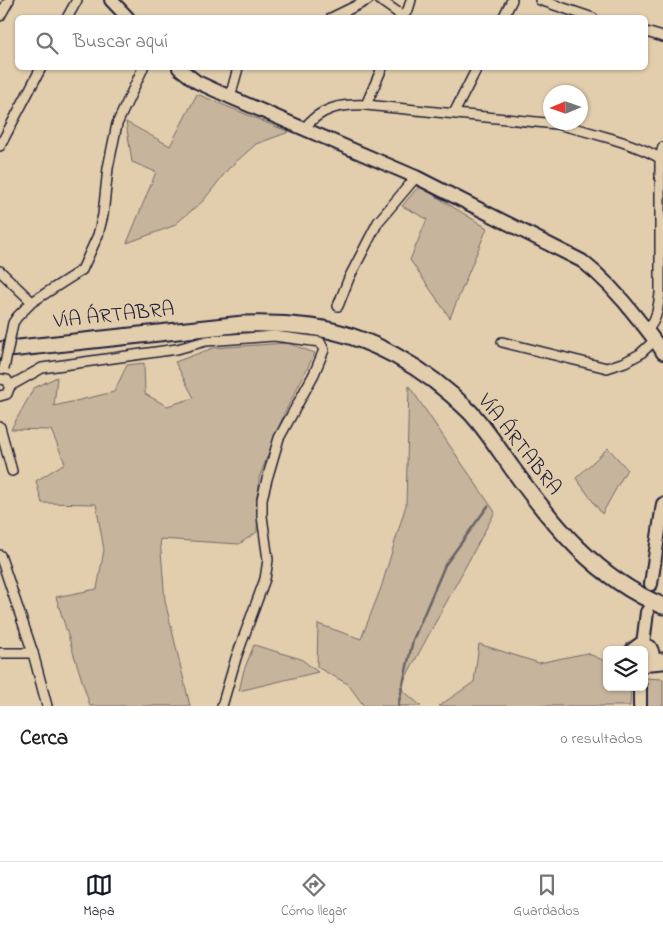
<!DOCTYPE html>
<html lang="es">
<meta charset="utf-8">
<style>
body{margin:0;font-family:"Indie Flower",sans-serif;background:#f2f2f2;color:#202124}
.controls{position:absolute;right:15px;bottom:15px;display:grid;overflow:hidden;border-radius:8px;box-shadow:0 1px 4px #0004}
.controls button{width:45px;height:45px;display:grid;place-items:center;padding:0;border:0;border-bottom:1px solid #e0e0e0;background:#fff;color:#202124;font:25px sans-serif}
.compass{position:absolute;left:543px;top:85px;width:45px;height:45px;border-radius:50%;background:#fff;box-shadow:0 1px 4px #0004;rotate:268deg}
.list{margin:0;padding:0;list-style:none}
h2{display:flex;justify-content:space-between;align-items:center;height:65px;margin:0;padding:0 20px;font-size:21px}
h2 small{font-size:16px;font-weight:400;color:#757577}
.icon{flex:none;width:28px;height:28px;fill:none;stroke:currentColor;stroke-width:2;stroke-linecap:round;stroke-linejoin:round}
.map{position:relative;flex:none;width:663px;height:706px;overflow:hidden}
.search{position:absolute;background:#fff;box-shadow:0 1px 4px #0004;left:15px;right:15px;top:15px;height:55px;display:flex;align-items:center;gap:12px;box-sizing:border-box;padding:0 18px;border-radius:8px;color:#757577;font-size:19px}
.sheet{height:155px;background:#fff}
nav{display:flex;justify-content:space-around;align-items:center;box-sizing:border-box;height:70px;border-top:1px solid #e0e0e0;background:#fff;font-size:14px;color:#757577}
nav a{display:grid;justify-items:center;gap:2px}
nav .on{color:#111827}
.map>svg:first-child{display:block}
.green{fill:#c6b49c;stroke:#746b6c}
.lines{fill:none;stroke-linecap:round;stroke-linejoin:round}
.stream{stroke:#6b6366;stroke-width:2.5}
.street-casing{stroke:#22223b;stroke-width:12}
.secondary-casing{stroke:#22223b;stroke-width:16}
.highway-casing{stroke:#22223b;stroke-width:19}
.street{stroke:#e2cdac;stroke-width:9}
.secondary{stroke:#e2cdac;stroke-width:12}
.highway{stroke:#e2cdac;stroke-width:15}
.street-bridge-casing{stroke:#22223b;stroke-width:12;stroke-linecap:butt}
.street-bridge{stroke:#e2cdac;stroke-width:9}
.labels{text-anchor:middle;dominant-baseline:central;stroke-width:5;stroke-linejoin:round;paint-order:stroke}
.street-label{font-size:21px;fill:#22223b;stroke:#e2cdac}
</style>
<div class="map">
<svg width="663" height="706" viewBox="0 0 663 706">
<rect width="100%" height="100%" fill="#e2cdac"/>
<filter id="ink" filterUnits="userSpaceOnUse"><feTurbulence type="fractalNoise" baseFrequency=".02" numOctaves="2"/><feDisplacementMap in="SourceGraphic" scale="10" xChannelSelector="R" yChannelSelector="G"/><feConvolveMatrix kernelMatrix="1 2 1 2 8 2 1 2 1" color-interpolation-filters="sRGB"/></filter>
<g filter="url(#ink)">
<g class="green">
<polygon points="197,94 289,132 256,144 229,168 203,201 173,226 127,243 156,172 132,162 126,122 170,146"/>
<polygon points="419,186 487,228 450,318 410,260 427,219 402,206"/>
<polygon points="287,343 315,353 284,414 259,478 257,532 239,544 160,539 165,601 190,706 90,706 56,597 97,589 104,550 96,504 42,503 36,481 65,463 51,430 11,429 34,388 57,377 54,406 114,392 127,365 144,363 145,394 167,406 194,398 175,362 213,348"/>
<polygon points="409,386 495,512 400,688 421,706 364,706 348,684 317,667 318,624 361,639 381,588 406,505"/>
<polygon points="608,448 627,469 602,514 576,478"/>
<polygon points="479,644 539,663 587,653 607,662 607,687 631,687 630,706 439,706 474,682"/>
<polygon points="254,645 301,659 318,672 239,691 244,670"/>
<polygon points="645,678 663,679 663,706 645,706"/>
</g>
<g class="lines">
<polyline class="stream" points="398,706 413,640 445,565 488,506"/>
<defs>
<g id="street">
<polyline points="380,0 397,12 401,18"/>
<polyline points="540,0 593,18"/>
<polyline points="0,16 9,0"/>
<polyline points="67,18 77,0"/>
<polyline points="331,18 368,0"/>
<polyline points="401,18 408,10 411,0"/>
<polyline points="503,18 512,0"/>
<polyline points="646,32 663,37"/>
<polyline points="230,97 238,68"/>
<polyline points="366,105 382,68"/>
<polyline points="454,113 477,68"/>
<path d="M304,129C319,108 341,104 366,105L556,124C579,129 647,146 663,161"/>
<polyline points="0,146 41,68"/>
<polyline points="0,271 32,302"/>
<polyline points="338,306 349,278 378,222 416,177"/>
<path d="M647,330C657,320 658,308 660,294V158L663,147"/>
<polyline points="11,333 13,323 17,317 32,302 82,270 98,235 103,215 108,168 117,124 143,68"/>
<polyline points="502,342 607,368 625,362 640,354 655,340"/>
<polyline points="0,379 7,380 10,386 7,394 0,396"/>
<polyline points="10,386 42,368 177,349 206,341 274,336 320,342 324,350 314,374 279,438 267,479 262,499 262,516 268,560 265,579 236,658 222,706"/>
<polyline points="0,427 12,471"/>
<polyline points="0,555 33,653 47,706"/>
<polyline points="0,653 33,653"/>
</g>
<g id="secondary">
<polyline points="111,0 128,18"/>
<path d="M179,68L197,82L230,97L416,177L582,261C604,278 621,297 638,319C647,330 656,341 663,353"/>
<polyline points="651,584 663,504"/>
<polyline points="643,644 647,612"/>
<path d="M632,650L640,644L650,647C655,655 653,662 644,666"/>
<polyline points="640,706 640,687"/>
</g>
<g id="highway">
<path d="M0,350L243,324C266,323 288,324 311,327C370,335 427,369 469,411C484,426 499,450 512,468C553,525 596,578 663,606"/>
<polyline points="651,662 663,661"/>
</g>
</defs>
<use href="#street" class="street-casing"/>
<use href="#secondary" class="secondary-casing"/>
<use href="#highway" class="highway-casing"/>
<use href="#street" class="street"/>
<use href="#secondary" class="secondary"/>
<use href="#highway" class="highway"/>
<defs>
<polyline id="street-bridge" points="4,369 11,333"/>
</defs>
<use href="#street-bridge" class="street-bridge-casing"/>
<use href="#street-bridge" class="street-bridge"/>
</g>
</g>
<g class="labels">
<g class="street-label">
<text transform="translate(114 316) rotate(-6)">VÍA ÁRTABRA</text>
<text transform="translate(519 445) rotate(52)">VÍA ÁRTABRA</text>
</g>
</g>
</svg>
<div class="controls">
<button><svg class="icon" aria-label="layers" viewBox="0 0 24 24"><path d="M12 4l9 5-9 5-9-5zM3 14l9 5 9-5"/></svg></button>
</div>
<svg class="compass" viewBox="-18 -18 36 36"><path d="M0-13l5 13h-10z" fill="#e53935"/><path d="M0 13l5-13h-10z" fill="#757577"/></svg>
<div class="search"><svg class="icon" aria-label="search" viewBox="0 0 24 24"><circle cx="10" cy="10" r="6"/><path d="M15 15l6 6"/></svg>Buscar aquí</div>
</div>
<section class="sheet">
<h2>Cerca<small>0 resultados</small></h2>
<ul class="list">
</ul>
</section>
<nav>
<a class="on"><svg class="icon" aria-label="map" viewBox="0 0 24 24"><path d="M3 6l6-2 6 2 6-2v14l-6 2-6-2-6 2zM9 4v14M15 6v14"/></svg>Mapa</a>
<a><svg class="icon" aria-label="directions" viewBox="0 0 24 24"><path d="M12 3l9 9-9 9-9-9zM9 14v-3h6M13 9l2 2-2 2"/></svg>Cómo llegar</a>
<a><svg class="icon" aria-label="saved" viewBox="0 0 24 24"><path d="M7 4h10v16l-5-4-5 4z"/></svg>Guardados</a>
</nav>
